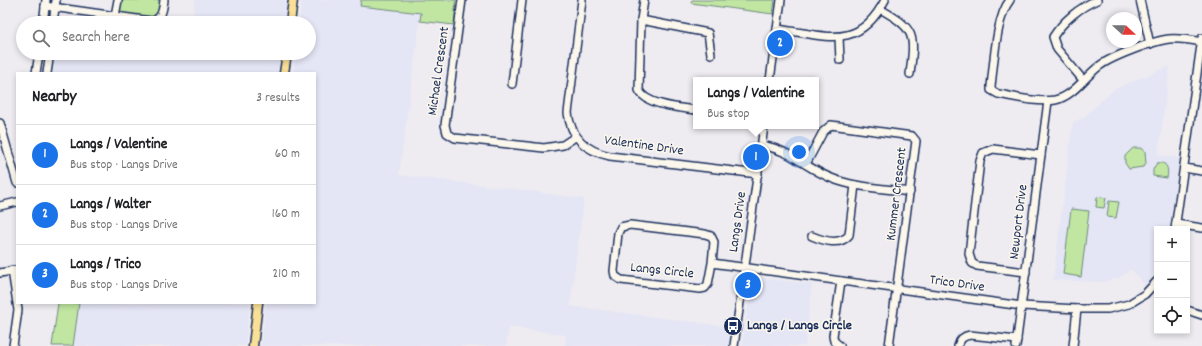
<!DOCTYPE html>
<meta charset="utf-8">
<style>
body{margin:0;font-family:Dekko,sans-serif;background:#f6f6f6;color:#202124}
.controls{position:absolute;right:12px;bottom:12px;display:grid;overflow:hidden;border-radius:0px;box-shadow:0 2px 6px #0003}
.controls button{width:36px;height:36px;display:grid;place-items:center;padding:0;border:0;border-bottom:1px solid #e0e0e0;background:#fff;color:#202124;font:20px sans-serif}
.compass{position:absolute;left:1106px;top:12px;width:36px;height:36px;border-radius:50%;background:#fff;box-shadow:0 2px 6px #0003;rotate:111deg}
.you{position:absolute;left:799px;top:152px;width:14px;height:14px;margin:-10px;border:3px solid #fff;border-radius:50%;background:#1a73e8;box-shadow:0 0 0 6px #1a73e833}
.badge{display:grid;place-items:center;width:26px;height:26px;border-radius:50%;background:#1a73e8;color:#fff;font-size:13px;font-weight:700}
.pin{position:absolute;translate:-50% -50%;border:2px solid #fff;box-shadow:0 1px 4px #0006}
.popup{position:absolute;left:693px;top:77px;width:126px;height:52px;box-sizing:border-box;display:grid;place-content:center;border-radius:0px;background:#fff;filter:drop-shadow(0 1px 3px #0005);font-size:13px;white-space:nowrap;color:#757577}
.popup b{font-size:15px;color:#202124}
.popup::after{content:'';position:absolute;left:50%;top:100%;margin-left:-8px;border:8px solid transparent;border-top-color:#fff}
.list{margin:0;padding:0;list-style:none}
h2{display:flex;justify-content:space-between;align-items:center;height:52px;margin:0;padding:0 16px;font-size:17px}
h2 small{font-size:13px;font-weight:400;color:#757577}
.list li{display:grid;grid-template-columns:26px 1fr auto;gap:12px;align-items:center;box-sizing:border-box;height:60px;padding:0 16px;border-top:1px solid #e0e0e0}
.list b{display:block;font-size:15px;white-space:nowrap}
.list p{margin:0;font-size:13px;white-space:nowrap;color:#757577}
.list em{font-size:13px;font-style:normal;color:#757577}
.icon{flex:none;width:22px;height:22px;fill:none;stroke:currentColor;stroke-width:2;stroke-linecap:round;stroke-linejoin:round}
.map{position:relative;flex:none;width:1202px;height:346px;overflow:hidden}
.search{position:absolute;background:#fff;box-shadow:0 2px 6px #0003;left:16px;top:16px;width:300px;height:44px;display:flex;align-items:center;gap:10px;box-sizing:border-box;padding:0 14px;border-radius:22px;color:#757577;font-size:15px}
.panel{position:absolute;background:#fff;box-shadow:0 2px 6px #0003;left:16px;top:72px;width:300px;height:232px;border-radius:0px}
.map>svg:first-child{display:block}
.built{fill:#e4e5f5}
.green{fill:#c0e6a1;stroke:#6e8a80}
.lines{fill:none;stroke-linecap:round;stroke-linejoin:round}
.minor-casing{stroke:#1b2f5e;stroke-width:10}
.major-casing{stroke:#1b2f5e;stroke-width:11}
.minor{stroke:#fbf7ec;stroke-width:7}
.major{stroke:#f9e096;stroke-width:8}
.labels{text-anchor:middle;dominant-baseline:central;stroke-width:3;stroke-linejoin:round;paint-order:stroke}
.street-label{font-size:14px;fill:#1b2f5e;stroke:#fbf7ec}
.poi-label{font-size:14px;font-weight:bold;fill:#1b2f5e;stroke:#fbf7ec;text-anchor:start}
</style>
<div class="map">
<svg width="1202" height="346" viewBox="0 0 1202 346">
<rect width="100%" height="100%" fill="#eeecf1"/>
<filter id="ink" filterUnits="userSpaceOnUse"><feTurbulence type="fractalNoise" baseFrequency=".025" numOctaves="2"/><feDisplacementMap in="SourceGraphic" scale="8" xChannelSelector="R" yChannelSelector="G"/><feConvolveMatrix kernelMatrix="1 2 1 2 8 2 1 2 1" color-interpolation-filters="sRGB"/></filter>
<g filter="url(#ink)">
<g class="built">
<polygon points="195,0 287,0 284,23 193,23"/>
<polygon points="302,0 361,0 361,6 421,13 399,175 530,191 584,199 570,306 730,327 728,346 565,346 566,335 509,327 506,346 261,346 266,303 315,303 315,73 293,73 296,53 309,53 309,23 299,23"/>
<polygon points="55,53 153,53 188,57 189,53 280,53 278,73 53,73"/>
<polygon points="1170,66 1158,155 1179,158 1169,229 1157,229 1157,270 1145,285 1131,269 1119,278 1103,282 1053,280 1073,122 1083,118 1115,89"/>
<polygon points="753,277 812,284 805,346 742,346"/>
<polygon points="79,303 250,303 245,346 73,346"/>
</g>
<g class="green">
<polygon points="121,0 160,0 159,10 153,17 123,14 120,9"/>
<polygon points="361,0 456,0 454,25 420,21 421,13 360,6"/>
<polygon points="692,0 775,0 773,14 691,3"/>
<polygon points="1133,148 1140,148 1145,151 1146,164 1143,167 1129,169 1125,163 1125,156"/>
<path d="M1157,163C1167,161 1169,169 1167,178L1153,176V169Z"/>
<polygon points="1097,197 1106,198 1104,208 1096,207"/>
<polygon points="1109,201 1119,202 1116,218 1107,217"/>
<polygon points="1071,209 1089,211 1081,277 1063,274"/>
<polygon points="58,303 79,303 73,346 52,346"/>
</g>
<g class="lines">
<defs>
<g id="minor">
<polyline points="462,0 445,125 447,133 455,138 544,148 563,145 575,137"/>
<path d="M582,0L568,113C571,138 586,151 610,156L758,174"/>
<path d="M644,0L641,20L639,90C645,105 681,108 696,110"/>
<path d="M1010,0C996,17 994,63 991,86V90L998,94C1015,97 1037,103 1055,100C1073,96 1084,78 1098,67C1110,57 1153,41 1169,39C1180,38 1191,40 1202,42"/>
<polyline points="1140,0 1150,44"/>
<path d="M45,6L151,21C162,20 163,9 164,0"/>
<path d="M880,9C916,29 915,35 910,74"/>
<polyline points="115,16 118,0"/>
<polyline points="641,20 708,33 711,54"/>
<polyline points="43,23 46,0"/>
<polyline points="53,23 56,0"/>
<path d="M777,29C825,35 858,52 885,0"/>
<polyline points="839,37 840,60"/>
<polyline points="36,73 39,53"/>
<polyline points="47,73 50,53"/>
<polyline points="770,80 781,0"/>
<path d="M1083,80L1057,49L1053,37C1063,21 1080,7 1097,0"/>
<polyline points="512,84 522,0"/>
<polyline points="0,123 17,183"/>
<path d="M761,145C793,151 804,167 831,178C855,188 884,188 910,192"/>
<polyline points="806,164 823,132 831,125 912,136 916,141 889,346"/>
<polyline points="1184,168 1202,171"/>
<polyline points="0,206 17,202"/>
<polyline points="1176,224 1202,228"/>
<polyline points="1175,229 1202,38"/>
<path d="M812,236C824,241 840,246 849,235L855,185"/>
<polyline points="712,263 714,242 711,236 705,234 630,225 621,227 618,233 614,271 615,276 621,280 700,289 705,288 708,284 712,263 1022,306 1077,309 1108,309 1129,304 1145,294 1157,281"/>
<polyline points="12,270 18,310 13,346"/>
<polyline points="1026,272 977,266 972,263 969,254 980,161 983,153 993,149 1041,155"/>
<polyline points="0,273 17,270"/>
<polyline points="1187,310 1202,315"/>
<polyline points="734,346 764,126"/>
<polyline points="840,346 834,341 833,336 841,281"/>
<path d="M958,346C960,339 963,336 970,335L1017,340"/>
<polyline points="1016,346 1048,101"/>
<polyline points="1073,346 1077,309"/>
</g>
<g id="major">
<polyline points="290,23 293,0"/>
<polyline points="284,73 287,53"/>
<polyline points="253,346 258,303"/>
</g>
</defs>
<use href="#minor" class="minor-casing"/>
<use href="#major" class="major-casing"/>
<use href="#minor" class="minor"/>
<use href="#major" class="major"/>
</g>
</g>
<defs>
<symbol id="bus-disc" viewBox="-11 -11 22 22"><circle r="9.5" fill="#1b2f5e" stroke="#fbf7ec"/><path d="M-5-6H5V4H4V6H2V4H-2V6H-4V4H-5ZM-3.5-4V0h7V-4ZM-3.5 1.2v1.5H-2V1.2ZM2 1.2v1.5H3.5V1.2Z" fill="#fff"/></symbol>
</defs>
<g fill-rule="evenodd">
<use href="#bus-disc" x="722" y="315" width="22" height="22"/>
</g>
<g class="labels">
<g class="street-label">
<text transform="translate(439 71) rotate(-82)">Michael Crescent</text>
<text transform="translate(644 146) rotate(8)">Valentine Drive</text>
<text transform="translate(897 194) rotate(-83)">Kummer Crescent</text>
<text transform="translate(738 222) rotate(-82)">Langs Drive</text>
<text transform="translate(1019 222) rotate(-83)">Newport Drive</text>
<text transform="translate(662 271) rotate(6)">Langs Circle</text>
<text transform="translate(957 284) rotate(8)">Trico Drive</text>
</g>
<g class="poi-label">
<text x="747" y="326">Langs / Langs Circle</text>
</g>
</g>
</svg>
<div class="controls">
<button>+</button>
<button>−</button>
<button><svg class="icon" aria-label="locate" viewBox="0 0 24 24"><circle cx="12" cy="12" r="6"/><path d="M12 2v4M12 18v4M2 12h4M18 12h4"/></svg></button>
</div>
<svg class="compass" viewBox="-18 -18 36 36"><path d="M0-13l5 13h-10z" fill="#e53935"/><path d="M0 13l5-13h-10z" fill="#757577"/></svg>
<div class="you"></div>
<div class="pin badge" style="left:756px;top:157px">1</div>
<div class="popup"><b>Langs / Valentine</b>Bus stop</div>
<div class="pin badge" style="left:780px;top:43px">2</div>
<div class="pin badge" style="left:748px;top:285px">3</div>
<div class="search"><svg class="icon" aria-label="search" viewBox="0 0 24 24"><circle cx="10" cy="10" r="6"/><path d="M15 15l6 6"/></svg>Search here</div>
<section class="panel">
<h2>Nearby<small>3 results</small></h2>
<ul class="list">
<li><span class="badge">1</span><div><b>Langs / Valentine</b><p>Bus stop · Langs Drive</p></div><em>60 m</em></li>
<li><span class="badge">2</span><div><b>Langs / Walter</b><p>Bus stop · Langs Drive</p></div><em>160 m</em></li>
<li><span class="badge">3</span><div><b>Langs / Trico</b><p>Bus stop · Langs Drive</p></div><em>210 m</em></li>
</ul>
</section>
</div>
